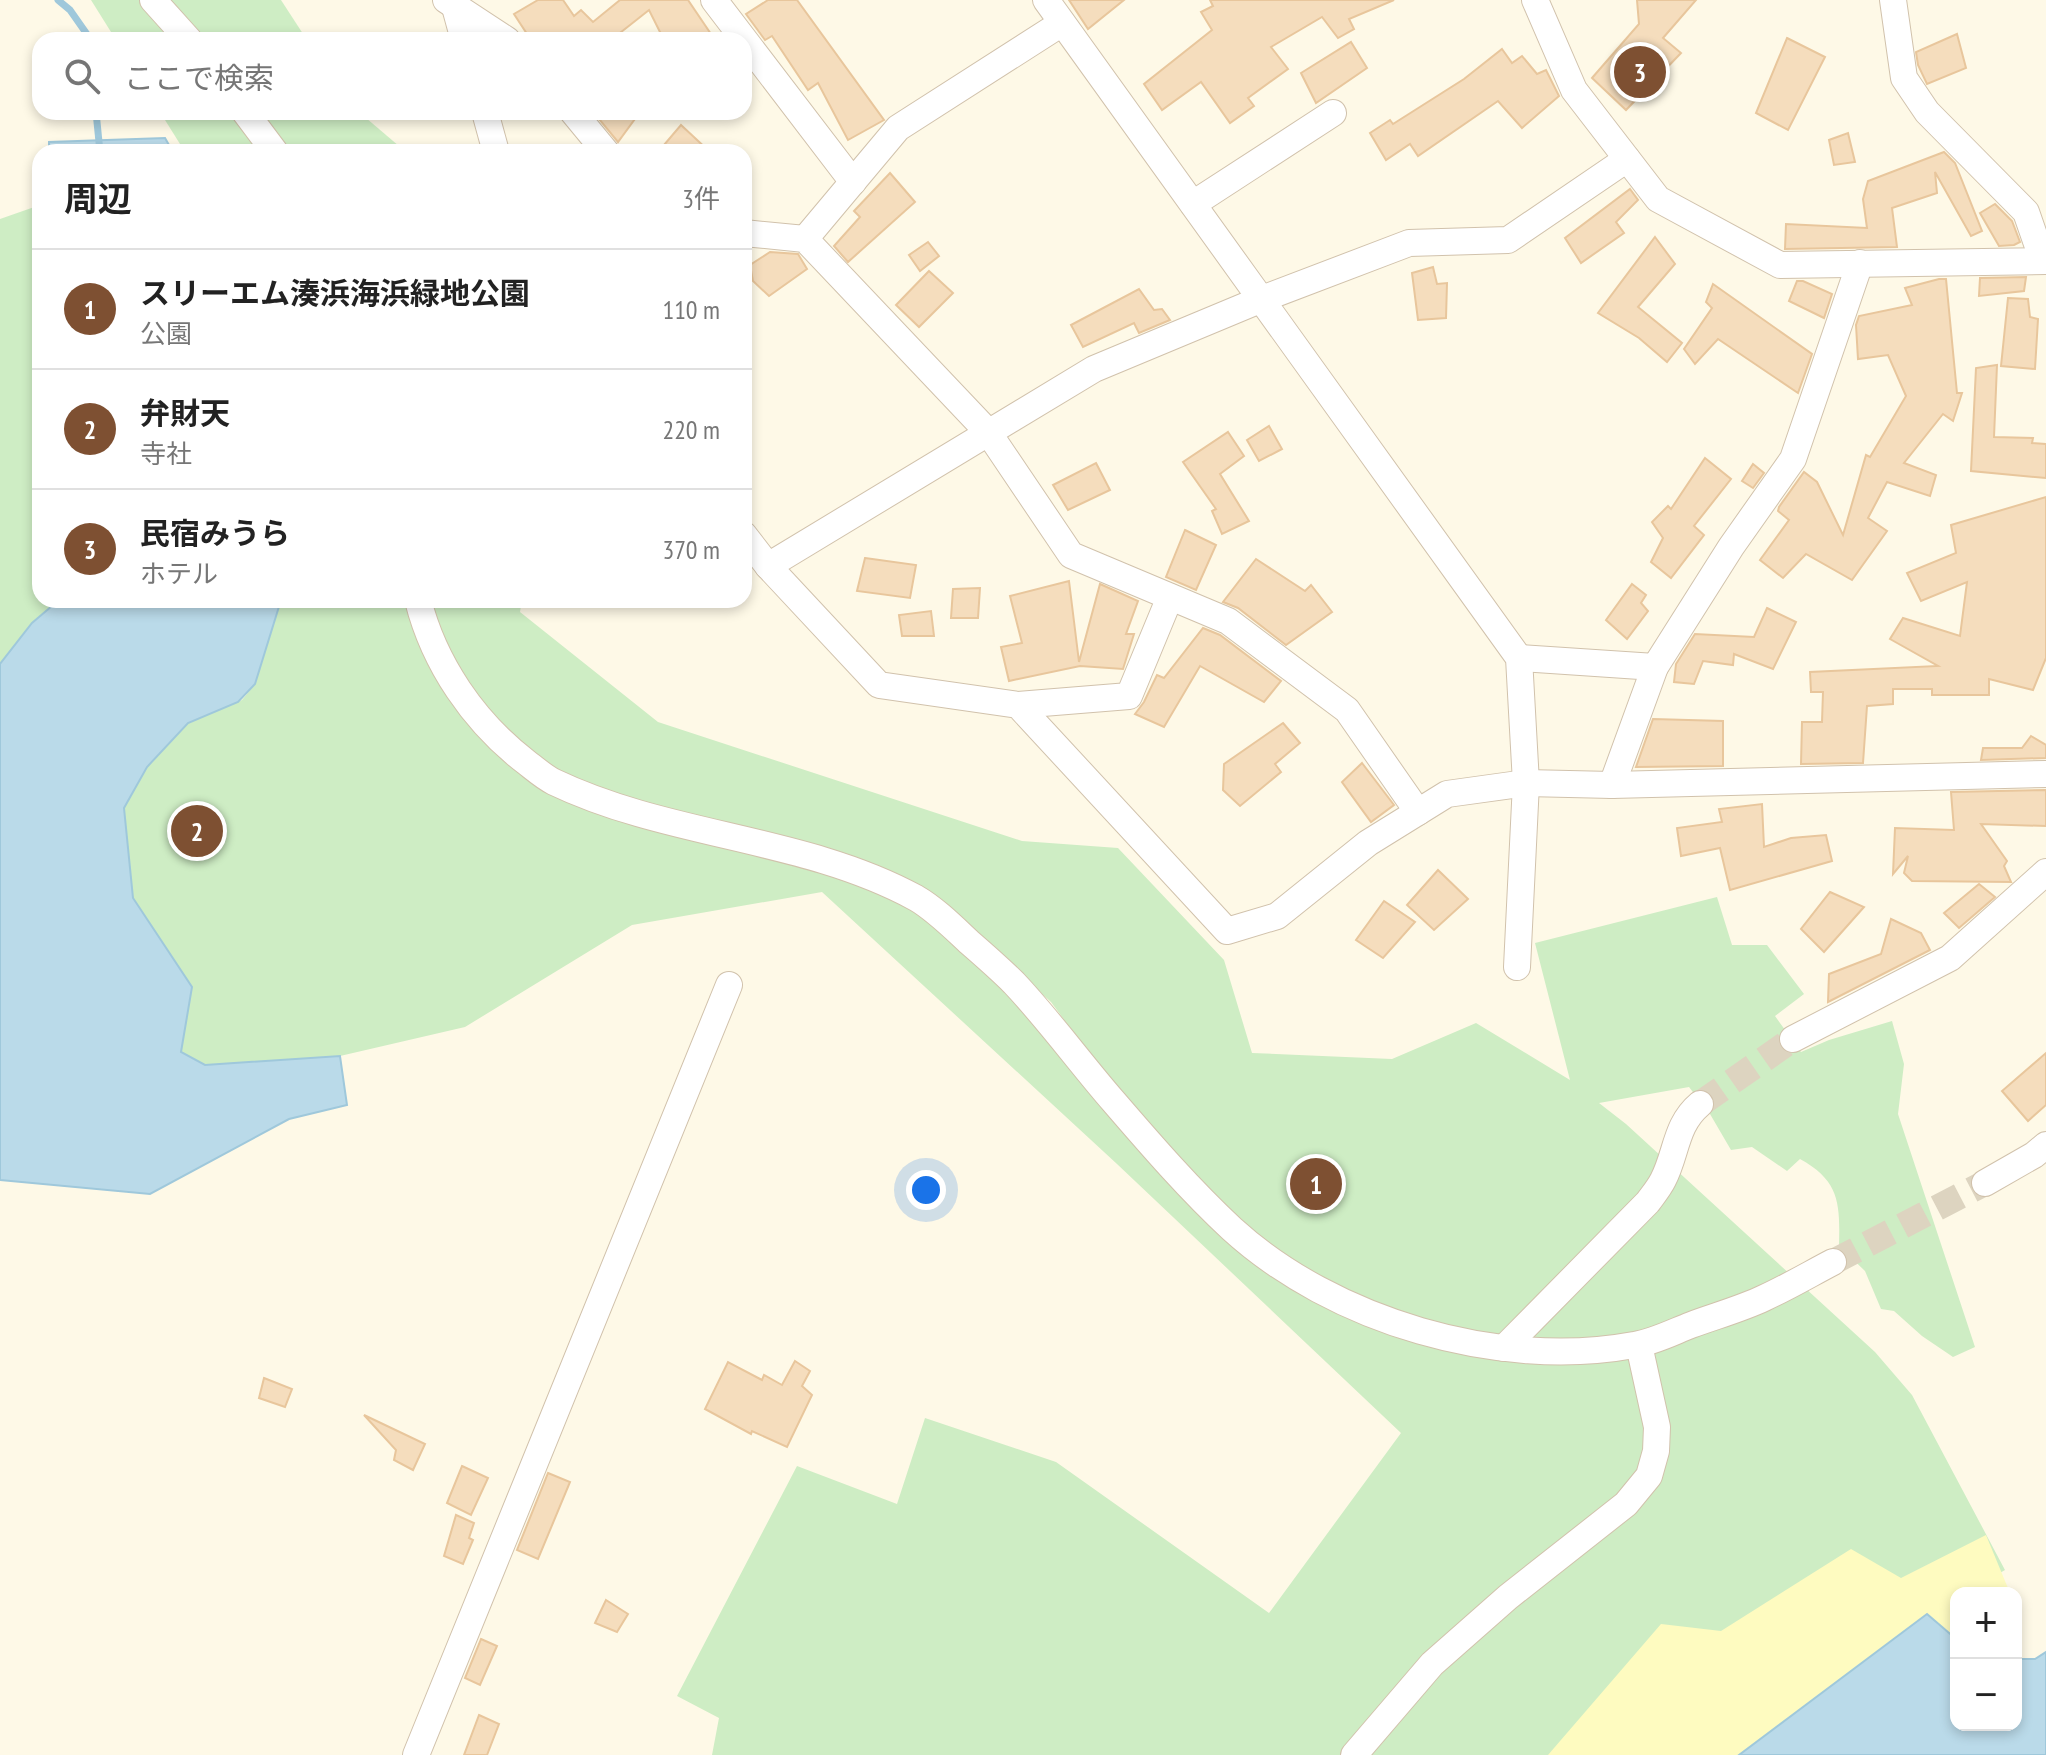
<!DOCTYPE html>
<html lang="ja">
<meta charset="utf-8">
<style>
body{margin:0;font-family:"PT Sans Narrow","Noto Sans JP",sans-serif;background:#f2f2f2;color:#222}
.controls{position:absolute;right:24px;bottom:24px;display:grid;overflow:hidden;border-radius:16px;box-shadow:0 4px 12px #0003}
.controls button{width:72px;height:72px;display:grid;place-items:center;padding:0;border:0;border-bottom:2px solid #e0e0e0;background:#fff;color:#222;font:40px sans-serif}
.you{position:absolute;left:926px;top:1190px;width:28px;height:28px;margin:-20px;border:6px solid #fff;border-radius:50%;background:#1a73e8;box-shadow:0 0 0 12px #1a73e833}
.badge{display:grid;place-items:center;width:52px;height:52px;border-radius:50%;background:#7e5032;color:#fff;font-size:26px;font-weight:700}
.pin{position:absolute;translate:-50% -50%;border:4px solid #fff;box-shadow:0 2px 8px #0006}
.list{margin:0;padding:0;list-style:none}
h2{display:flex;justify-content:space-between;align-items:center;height:104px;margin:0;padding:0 32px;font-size:34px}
h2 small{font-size:26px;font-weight:400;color:#767676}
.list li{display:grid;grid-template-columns:52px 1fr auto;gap:24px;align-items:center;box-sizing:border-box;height:120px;padding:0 32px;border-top:2px solid #e0e0e0}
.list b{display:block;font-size:30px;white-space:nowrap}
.list p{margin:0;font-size:26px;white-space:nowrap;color:#767676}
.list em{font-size:26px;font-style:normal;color:#767676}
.icon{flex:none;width:44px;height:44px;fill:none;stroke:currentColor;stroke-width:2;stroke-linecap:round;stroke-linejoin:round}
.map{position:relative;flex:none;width:2046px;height:1755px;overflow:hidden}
.search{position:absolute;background:#fff;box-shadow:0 4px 12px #0003;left:32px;top:32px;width:720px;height:88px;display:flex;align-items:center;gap:20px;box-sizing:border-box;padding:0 28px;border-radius:24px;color:#767676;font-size:30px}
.panel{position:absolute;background:#fff;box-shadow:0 4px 12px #0003;left:32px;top:144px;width:720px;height:464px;border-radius:24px}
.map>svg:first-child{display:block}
.green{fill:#ceedc4;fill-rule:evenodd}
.sand{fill:#fefbc0}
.water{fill:#badae9;stroke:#9fc8db;stroke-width:2}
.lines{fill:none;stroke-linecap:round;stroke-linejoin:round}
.stream{stroke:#9fc8db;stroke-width:7}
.building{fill:#f5ddbd;stroke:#e8c69c;stroke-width:2}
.minor-tunnel{stroke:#ddd4c0;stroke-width:26;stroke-dasharray:26 13;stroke-linecap:butt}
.minor-casing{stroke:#d1c2ac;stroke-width:28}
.minor{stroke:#fff;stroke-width:26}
</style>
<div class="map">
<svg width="2046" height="1755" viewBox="0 0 2046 1755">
<rect width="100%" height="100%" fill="#fef9e7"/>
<g class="green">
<polygon points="91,0 281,0 307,40 116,40"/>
<polygon points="160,112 359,112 406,152 185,152"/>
<polygon points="40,205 40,600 59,600 32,623 0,664 0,219"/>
<path d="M281,600H522L520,612L658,722L1022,841L1118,848L1224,960L1252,1053L1392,1059L1476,1023L1570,1080L1535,943L1717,897L1732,945H1767L1804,994L1775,1016L1801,1052L1829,1040L1892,1021L1904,1064L1898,1114L1975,1347L1953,1357L1922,1336L1894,1311L1881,1309L1865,1271L1839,1246C1840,1204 1840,1181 1800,1159L1787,1171L1752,1147L1731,1150L1710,1114L1689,1087L1599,1103L1626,1124L1875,1352L1912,1395L2005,1570L1965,1593H1956L1739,1755H712L719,1718L677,1696L797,1466L897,1504L925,1418L1056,1462L1269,1613L1401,1433L1117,1164L822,892L632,925L465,1027L340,1056L205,1065L180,1051L192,987L133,898L124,808L147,767L188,723L242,700L255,684ZM948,909L1051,1002L1135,1116Z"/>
</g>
<polygon class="sand" points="1986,1535 2010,1593 1956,1593 1956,1688 1861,1755 1548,1755 1661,1624 1721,1631 1851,1549 1901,1578"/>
<g class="water">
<polygon points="165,138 173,152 49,152 49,142"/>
<polygon points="59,600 281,600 255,684 238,702 188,723 147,767 124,808 133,898 192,987 181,1052 205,1065 340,1056 347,1105 289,1119 150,1194 0,1180 0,664 32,623"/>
<polygon points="1927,1614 1956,1639 1956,1725 2016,1725 2016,1659 2035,1659 2046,1652 2046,1755 1739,1755"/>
</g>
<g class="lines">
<g class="stream">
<polyline points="58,0 70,10 91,40"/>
<polyline points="96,112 100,152"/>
</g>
</g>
<g class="building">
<polygon points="538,0 563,0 574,16 581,10 593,22 620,0 688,0 715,40 664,40 649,10 611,40 531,40 514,14"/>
<polygon points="768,0 797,0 884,120 848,140 818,83 808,90 772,36 765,40 746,14"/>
<polygon points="1069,0 1124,0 1088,29"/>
<polygon points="1210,0 1394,0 1349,19 1354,29 1338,38 1322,17 1271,47 1288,69 1248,98 1254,106 1230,123 1201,82 1162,110 1144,84 1212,30 1201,12 1213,6"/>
<polygon points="1637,0 1696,0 1663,38 1681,53 1626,110 1592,78 1639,24"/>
<polygon points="1957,34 1966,68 1927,84 1918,65 1916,52"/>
<polygon points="1787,38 1825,57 1788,130 1756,113"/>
<polygon points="1351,42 1367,68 1316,103 1301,73"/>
<polygon points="1502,49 1512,63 1522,56 1537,74 1546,70 1559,96 1522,128 1498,101 1418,156 1410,144 1386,160 1370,133 1390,120 1393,124 1464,79"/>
<polygon points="604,112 640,112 618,142 599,119"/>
<polygon points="681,125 710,152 658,152"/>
<polygon points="1848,133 1855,162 1834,165 1829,140"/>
<polygon points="1944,152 1955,163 1982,231 1971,236 1935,172 1937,193 1892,208 1897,247 1785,249 1786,224 1867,228 1863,199 1868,181"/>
<polygon points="890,173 915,202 848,262 834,246 860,217 854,211"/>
<polygon points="1630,189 1638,200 1616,222 1624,233 1581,263 1565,238"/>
<polygon points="1995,204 2012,221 2020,242 2014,245 1999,246 1980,213"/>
<polygon points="1655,237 1675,264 1638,307 1682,343 1667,362 1639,338 1598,313"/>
<polygon points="928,242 939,256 920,271 909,255"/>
<polygon points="770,252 798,254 807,269 769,296 753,281 750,265"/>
<polygon points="1433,267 1437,284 1447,283 1446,318 1418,320 1412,273"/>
<polygon points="929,271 953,293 919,327 896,305"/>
<polygon points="2026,277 2024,291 1979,296 1980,278"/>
<polygon points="1939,279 1946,279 1957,393 1962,393 1953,421 1943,414 1904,463 1936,475 1930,496 1887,482 1868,518 1887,531 1852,580 1806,554 1783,578 1760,560 1789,520 1778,511 1779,507 1804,472 1817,482 1843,535 1866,455 1870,457 1906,396 1888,355 1858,359 1856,325 1859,316 1912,305 1905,288"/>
<polygon points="1797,281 1803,281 1832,294 1824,318 1789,301"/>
<polygon points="1713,284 1812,354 1798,393 1718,339 1695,364 1684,349 1712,308 1706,302"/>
<polygon points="1139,289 1154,310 1162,309 1170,320 1139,333 1134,323 1083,347 1071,325"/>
<polygon points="2008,298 2028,299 2030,317 2038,319 2035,369 2001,366"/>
<polygon points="1997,365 1994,437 2033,438 2032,443 2046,444 2046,478 1971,471 1976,368"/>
<polygon points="1269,426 1282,449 1259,461 1247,440"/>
<polygon points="1228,432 1244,456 1220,474 1249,521 1222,534 1212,511 1216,509 1183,462"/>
<polygon points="1705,458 1731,479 1694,526 1704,535 1671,578 1651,562 1663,538 1652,522 1668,506 1671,509"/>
<polygon points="1096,463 1110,490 1068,510 1053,485"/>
<polygon points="1753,464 1764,473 1753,488 1742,481"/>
<polygon points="2046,497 2046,658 2033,690 1989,679 1989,695 1932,695 1932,689 1893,689 1893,704 1867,706 1863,763 1801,764 1802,722 1822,722 1823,692 1811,692 1810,672 1938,666 1890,639 1903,618 1960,636 1967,582 1921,601 1907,573 1956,553 1951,525"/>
<polygon points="1185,530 1216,545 1196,590 1166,577"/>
<polygon points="865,558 916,565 910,598 857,591"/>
<polygon points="1256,559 1305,591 1311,585 1332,612 1286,645 1238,608 1223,602"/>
<polygon points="1069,581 1079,662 1100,584 1138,601 1126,634 1134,634 1123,669 1080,666 1009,681 1001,647 1022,643 1010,596"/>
<polygon points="1632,584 1646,595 1641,603 1648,611 1627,639 1606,620"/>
<polygon points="980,588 978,618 951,618 953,589"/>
<polygon points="1767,608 1796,622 1773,669 1734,654 1733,665 1703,661 1694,684 1674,682 1676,664 1695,634 1754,637"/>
<polygon points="931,611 934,636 902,636 899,615"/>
<polygon points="1203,628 1220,635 1281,681 1264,702 1200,666 1164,727 1135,714 1144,702 1157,675 1164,678"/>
<polygon points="1653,719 1723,721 1723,766 1636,767"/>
<polygon points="1283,723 1300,743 1275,764 1281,772 1240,806 1223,790 1224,764"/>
<polygon points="2031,736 2046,745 2046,758 1981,760 1983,748 2022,748"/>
<polygon points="1362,763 1394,805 1371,822 1342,782"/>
<polygon points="2046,790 2046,826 1981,824 2007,861 2004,866 2011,882 1912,881 1904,873 1908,856 1893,874 1895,828 1954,830 1951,792"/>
<polygon points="1762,804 1764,847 1791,838 1826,835 1832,861 1730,890 1720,848 1681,856 1677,828 1722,822 1719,809"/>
<polygon points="1438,870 1468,899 1434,930 1407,905"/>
<polygon points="1979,884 1995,897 1959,928 1944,913"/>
<polygon points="1830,892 1864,907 1824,952 1801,929"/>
<polygon points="1384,901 1415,922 1383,958 1356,940"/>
<polygon points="1891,919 1921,933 1930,950 1828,1002 1829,974 1881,954"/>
<polygon points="2046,1053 2046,1105 2028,1121 2002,1091"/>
<polygon points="795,1361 810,1371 802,1386 812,1395 787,1447 752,1431 751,1434 705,1409 728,1362 762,1380 764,1375 782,1385"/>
<polygon points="264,1378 292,1389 285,1407 259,1398"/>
<polygon points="364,1415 425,1444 413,1470 394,1460 396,1450"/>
<polygon points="462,1466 488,1478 471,1515 447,1503"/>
<polygon points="548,1473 570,1482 538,1559 517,1550"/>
<polygon points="456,1515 474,1523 469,1538 473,1540 463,1564 444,1556"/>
<polygon points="606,1600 628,1614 617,1632 595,1623"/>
<polygon points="481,1639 497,1646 480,1685 465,1678"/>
<polygon points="479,1715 499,1724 487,1755 464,1755"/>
</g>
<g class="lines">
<g class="minor-tunnel">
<polyline points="1700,1104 1793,1039"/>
<polyline points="1833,1262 1985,1183"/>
</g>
<defs>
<g id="minor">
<polyline points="153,0 189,40"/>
<polyline points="446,0 507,40"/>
<polyline points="714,0 853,182"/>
<polyline points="1046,0 1519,658 1526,783 1517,967"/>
<polyline points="1535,0 1574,90 1658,199 1780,265 2046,261"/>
<polyline points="1893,0 1904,78 1927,112 2026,212 2043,261"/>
<polyline points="455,7 464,40"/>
<polyline points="245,112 275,152"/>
<polyline points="485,112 496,152"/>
<polyline points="573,112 606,152"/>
<polyline points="1193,204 1333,113"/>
<polyline points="744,233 805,239 988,432 1071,555 1228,621 1347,710 1418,812"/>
<polyline points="805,239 898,128 1062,23"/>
<polyline points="744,535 768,566 879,685 1018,705 1227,931 1277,916 1368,843 1447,794 1526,783 1612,785 2046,774"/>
<polyline points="768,566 1094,369 1262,299 1409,243 1508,240 1627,159"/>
<path d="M418,600C434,664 474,722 526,762C535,769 544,777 554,782C669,837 804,837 916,898C935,909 953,927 969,942C984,955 1000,969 1014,983C1049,1020 1080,1063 1114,1102C1151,1145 1190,1190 1232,1229C1333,1321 1499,1370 1634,1345C1654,1342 1673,1332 1691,1325C1715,1316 1741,1309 1764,1298C1788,1287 1810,1274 1833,1262"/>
<polyline points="1519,658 1655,667"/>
<polyline points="1018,705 1129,696 1170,597"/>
<polyline points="1612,785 1655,667 1731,547 1793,459 1860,263"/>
<polyline points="1793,1039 1950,958 2046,872"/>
<polyline points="1985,1183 2034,1155 2046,1145"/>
<path d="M1504,1348L1648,1202C1653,1195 1659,1188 1663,1180C1677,1153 1675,1125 1700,1104"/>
<polyline points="416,1755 729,985"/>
<polyline points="1354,1755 1432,1664 1508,1597 1626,1504 1649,1476 1656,1451 1657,1427 1639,1345"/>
</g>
</defs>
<use href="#minor" class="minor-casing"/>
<use href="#minor" class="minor"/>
</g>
</svg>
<div class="controls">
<button>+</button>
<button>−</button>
</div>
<div class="you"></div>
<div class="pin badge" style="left:1316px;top:1184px">1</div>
<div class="pin badge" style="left:197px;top:831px">2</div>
<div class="pin badge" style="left:1640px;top:72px">3</div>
<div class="search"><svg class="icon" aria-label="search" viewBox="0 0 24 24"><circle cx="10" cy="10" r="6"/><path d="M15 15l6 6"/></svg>ここで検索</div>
<section class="panel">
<h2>周辺<small>3件</small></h2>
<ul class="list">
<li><span class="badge">1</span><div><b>スリーエム湊浜海浜緑地公園</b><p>公園</p></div><em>110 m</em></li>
<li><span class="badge">2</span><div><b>弁財天</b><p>寺社</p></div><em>220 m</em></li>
<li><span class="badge">3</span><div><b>民宿みうら</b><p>ホテル</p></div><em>370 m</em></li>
</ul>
</section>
</div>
